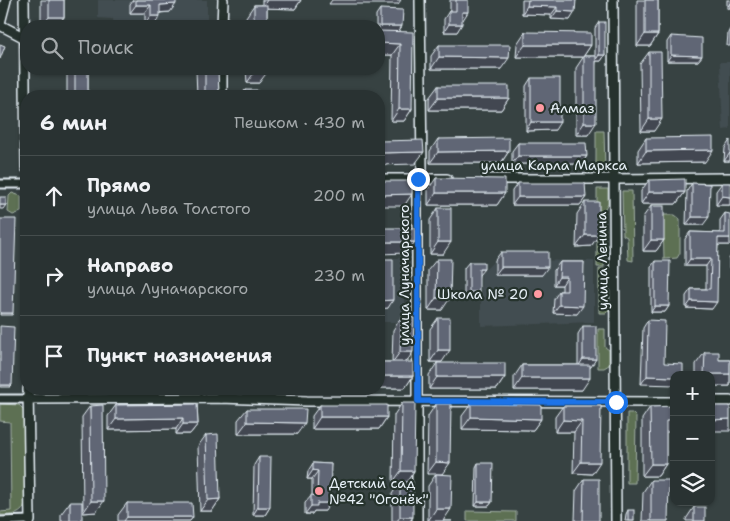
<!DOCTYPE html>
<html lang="ru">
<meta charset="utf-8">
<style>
body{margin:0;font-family:"Shantell Sans",sans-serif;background:#313a3a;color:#f1f3f6}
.controls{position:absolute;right:15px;bottom:15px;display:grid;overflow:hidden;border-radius:10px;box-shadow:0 1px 4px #0004}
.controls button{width:45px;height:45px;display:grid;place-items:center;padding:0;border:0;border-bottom:1px solid #454d4d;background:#293232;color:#f1f3f6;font:25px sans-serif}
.stop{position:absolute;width:15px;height:15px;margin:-11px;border:4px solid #1a73e8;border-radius:50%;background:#fff}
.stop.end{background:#1a73e8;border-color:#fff;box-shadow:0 1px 5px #0008}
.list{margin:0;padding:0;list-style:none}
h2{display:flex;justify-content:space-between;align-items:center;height:65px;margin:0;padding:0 20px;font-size:21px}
h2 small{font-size:16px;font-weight:400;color:#a5aaac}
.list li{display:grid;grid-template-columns:32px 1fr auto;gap:15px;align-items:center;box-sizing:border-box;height:80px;padding:0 20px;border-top:1px solid #454d4d}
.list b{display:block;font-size:19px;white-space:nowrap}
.list p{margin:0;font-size:16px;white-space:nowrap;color:#a5aaac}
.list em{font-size:16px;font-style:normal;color:#a5aaac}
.icon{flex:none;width:28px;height:28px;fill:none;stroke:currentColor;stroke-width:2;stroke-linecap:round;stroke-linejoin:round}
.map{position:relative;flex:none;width:730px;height:521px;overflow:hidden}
.search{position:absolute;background:#293232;box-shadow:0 1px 4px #0004;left:20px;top:20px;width:365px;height:55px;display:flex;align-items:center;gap:12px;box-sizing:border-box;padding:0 18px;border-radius:20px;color:#a5aaac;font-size:19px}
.panel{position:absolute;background:#293232;box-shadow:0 1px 4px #0004;left:20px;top:90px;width:365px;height:305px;border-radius:20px}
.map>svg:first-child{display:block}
.built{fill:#434d51}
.green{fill:#5d6f52;stroke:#a2b0a5}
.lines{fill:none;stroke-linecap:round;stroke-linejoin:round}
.minor-casing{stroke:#e8f1f8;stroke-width:11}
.tertiary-casing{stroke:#e8f1f8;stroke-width:12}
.secondary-casing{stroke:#e8f1f8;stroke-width:12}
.minor{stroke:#26332d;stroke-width:7}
.tertiary{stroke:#26332d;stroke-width:9}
.secondary{stroke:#26332d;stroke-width:9}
.wall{fill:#535864;stroke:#e8f1f8}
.shaded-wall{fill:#434751;stroke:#e8f1f8}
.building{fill:#606674;stroke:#e8f1f8}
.route{stroke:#1a73e8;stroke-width:6}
.poi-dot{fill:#ff9aa2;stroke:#26332d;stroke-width:2}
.labels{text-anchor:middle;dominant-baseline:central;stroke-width:4.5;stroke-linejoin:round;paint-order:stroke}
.poi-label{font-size:14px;fill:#e8f1f8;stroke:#26332d;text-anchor:start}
.street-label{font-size:14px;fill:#e8f1f8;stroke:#26332d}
</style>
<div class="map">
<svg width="730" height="521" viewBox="0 0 730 521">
<rect width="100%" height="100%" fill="#374242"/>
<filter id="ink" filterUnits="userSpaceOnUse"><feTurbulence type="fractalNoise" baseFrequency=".02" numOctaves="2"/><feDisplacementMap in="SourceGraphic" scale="10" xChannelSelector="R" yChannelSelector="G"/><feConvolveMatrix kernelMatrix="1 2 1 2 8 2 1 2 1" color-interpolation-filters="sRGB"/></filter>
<g filter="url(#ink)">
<g class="built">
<polygon points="98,0 207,0 207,26 114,26 113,19 98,18"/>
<polygon points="720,62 730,62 730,129 723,130"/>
<rect x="379" y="258" width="26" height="64"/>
<polygon points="495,260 594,261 594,322 481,326 481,274"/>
</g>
<g class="green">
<polygon points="596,131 604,131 605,169 596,169"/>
<polygon points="597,189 608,189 608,203 604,210 604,267 597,267"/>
<polygon points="622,191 632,191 633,261 628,260 627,237 623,235"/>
<polygon points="12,193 21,196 21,212 13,215 8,212 9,196"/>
<polygon points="663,215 675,215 680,219 680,253 677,258 664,259"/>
<polygon points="599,269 606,269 609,272 609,310 606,313 599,313"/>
<polygon points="598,329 605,329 605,347 609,350 609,365 604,368 598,368"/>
<path d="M0,404L19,405L24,410L25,502C23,516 12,515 0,515V512L11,511L10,422L0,421Z"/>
<polygon points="627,413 632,413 636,417 635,483 627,483"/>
<polygon points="467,511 516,512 516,521 467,521"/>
</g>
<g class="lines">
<defs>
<g id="minor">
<polyline points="0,184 26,184"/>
<polyline points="0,399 28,399"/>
<polyline points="0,521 30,520"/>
</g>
<g id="tertiary">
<polyline points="24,0 26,168"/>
<polyline points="0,23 6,0"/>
<polyline points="0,25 23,37"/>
<polyline points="222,26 223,0"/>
<polyline points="222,69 222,96"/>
<polyline points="379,179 447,179"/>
<polyline points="487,179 615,179"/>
<polyline points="28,389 30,521"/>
<polyline points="221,398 225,389"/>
<polyline points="28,399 221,398 307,401 674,402"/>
<polyline points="711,401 730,401"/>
<polyline points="417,521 417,179 422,170 420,0"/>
</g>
<g id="secondary">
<polyline points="613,0 616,521"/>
<polyline points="615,179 730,178"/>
</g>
</defs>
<use href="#minor" class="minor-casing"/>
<use href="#tertiary" class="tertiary-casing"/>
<use href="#secondary" class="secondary-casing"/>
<use href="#minor" class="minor"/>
<use href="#tertiary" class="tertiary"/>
<use href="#secondary" class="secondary"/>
</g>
<g class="wall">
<polygon points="41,0 64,0 64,17 57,26 41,26"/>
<polygon points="133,0 176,0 170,12 160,13 155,24 145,24 145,13 130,13 130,4"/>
<polygon points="262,0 301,0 295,9 267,8 267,26 246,26 246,17 254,5 262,5"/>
<polygon points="450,0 468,0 463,20 457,32 444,32 444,19 449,11 450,11"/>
<polygon points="522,0 576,0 570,20 551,19 551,15 522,14"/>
<polygon points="637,0 658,0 658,34 650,46 637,46"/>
<rect x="727" y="0" width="3" height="8"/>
<polygon points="380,9 402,26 398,32 412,109 404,121 391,121 392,55 379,55 379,26 376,26 376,15"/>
<polygon points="599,22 605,55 601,61 596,61 588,135 576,135 576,68 584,56 595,56 595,28"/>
<polygon points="730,29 730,46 727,46 728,33"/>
<polygon points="525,32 591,45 583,57 516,57 517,44"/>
<polygon points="671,36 702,56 698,61 667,61 667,42"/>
<polygon points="439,45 501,69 431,69 431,56"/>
<polygon points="649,52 654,131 641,131 640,64"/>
<rect x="67" y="69" width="21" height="27"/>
<polygon points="197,69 218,69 219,96 197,96 196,70"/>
<polygon points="246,69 268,69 259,83 247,83"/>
<polygon points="531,78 555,130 526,131 526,86"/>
<polygon points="438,86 509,98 501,110 429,110 429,98"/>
<polygon points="245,90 257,96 241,96"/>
<polygon points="646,138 705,162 638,163 638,150"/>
<polygon points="438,139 509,151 501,163 430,163 430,151"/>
<polygon points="730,140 730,161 724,161 725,148"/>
<polygon points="518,143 587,156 581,164 512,164 512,151"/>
<polygon points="436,178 505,193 497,205 428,205 428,190"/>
<polygon points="649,180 685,192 676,204 641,204 641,191"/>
<polygon points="518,183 586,197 580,205 512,205 512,191"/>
<polygon points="692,183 703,225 686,225 687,191"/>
<polygon points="722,183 730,205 716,205 716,191"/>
<polygon points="585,202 599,235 591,246 576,247 577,214"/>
<polygon points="651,206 664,240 656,251 643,251 643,217"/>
<polygon points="438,208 443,254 430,254 430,220"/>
<polygon points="725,213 730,245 718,245 712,309 686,308 686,296 691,289 706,289 706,266 685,266 685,239 690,232 720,233 720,220"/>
<polygon points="501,252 542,275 495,275 495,260"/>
<polygon points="379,256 388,308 379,309"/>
<polygon points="730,257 730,268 729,268 729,259"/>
<polygon points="437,259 442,310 428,310 428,270"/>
<polygon points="655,261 669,306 665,312 651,312 651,267"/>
<polygon points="469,262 479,275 475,298 464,298 464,268"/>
<polygon points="560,262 584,262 577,314 553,313 554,299 559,291 562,291 562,285 554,285 554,270"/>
<polygon points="401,318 406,362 413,376 405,388 379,388 379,362 392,362 393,330"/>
<polygon points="438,318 442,362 430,362 430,329"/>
<polygon points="648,320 664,363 641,384 643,328"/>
<polygon points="583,326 591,367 590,367 582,390 514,390 514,377 522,365 578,365 578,334"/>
<polygon points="705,352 719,360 730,360 730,386 711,386 711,375 696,375 696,364"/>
<polygon points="437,363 505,377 497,389 429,389 429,375"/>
<polygon points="402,403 414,471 406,482 410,521 392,521 392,494 400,482 393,482 394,415"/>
<polygon points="197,404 198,424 190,434 176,434 176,429 108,430 108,416 116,405"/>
<polygon points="436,404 450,463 427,474 428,416"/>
<polygon points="471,404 541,419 533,430 462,429 462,416"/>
<polygon points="320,405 387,417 379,429 312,429 312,416"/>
<polygon points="90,406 96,512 83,513 82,417"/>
<polygon points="563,406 601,406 592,474 573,473 574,432 555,432 555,417"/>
<polygon points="650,407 666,432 666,464 658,476 642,476 642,419"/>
<polygon points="247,409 297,434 238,434 238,420"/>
<polygon points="206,435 220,499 212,511 200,511 198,446"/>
<polygon points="259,457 270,507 265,515 253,515 254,465"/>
<polygon points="313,463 331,464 325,511 314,511 312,514 305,514 305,503 312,495 312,479 307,479 308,471"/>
<polygon points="478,463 492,502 489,506 475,506 476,467"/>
<polygon points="436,474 443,521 452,521 428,521 428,486"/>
<polygon points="584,479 599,521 575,521 576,491"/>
<polygon points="651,480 668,521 642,521 643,492"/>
<polygon points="70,502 82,521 61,521 61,514"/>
<polygon points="127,503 193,517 190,521 118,521 118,515"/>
<polygon points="694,507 705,521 686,521 686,519"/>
<polygon points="628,510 634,521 625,521 626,514"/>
</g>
<g class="shaded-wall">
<polygon points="267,0 301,0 295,9 262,8"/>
<polygon points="332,0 401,0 398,4 329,4"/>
<polygon points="730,3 730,8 727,8"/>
<polygon points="176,4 170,12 155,13 160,5"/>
<polygon points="136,5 151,5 145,13 130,13"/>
<polygon points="527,6 557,7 551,15 522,14"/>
<polygon points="557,11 575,12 570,20 551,19"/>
<polygon points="462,12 468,12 463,20 456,20"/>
<polygon points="151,16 160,16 155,24 145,24"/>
<polygon points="49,17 64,17 57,26 42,26"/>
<polygon points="449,24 462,24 457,32 444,32"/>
<polygon points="380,26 402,26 398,32 379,32 379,27"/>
<polygon points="645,34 658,34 650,46 637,46"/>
<polygon points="379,43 400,44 392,55 379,55"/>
<polygon points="525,45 591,45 583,57 516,57"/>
<polygon points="599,55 605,55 601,61 595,61"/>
<polygon points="671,55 702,56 698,61 667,61"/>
<polygon points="439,57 509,58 501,69 431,69"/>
<polygon points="255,71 268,71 259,83 247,83"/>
<polygon points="438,98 509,98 501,110 429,110"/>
<polygon points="399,109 412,109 404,121 391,121"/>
<polygon points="649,119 662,119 654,131 641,131"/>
<polygon points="531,122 560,122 555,130 526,131"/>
<polygon points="584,123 596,123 588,135 576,135"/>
<polygon points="713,150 705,162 638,163 646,151"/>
<polygon points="509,151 501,163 430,163 438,152"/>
<polygon points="424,152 415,164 379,165 379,153"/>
<polygon points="730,153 730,161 724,161"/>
<polygon points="518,156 587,156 581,164 512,164"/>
<polygon points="649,192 685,192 676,204 641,204"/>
<polygon points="436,193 505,193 497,205 428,205"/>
<polygon points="412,194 404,206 379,206 379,195"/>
<polygon points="722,196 730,197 730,205 716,205"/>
<polygon points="518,197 586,197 580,205 512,205"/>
<polygon points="0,205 6,205 3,209 0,209"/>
<polygon points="692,217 709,217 703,225 686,225"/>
<polygon points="585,235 599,235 591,246 576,247"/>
<polygon points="718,238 730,238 730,245 714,245"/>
<polygon points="651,240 664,240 656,251 643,251"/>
<polygon points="379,242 415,242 406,253 379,254"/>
<polygon points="438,242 451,242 443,254 430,254"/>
<polygon points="690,259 711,259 706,266 685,266"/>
<polygon points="501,267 548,267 542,275 495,275"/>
<polygon points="479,269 484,269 479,275 475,275"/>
<polygon points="559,277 567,277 562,285 554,285"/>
<polygon points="469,292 479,292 475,298 464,298"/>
<polygon points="436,298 450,298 442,310 428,310"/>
<polygon points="393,300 388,308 379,309 379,301"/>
<polygon points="691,301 717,302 712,309 686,308"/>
<polygon points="559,305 583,306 577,314 553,313"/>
<polygon points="655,306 669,306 665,312 651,312"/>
<polygon points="0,313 13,313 12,315 0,315"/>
<polygon points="438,350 450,350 442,362 430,362"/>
<polygon points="400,352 413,352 405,364 392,363"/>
<polygon points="583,359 596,359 591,367 578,367"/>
<polygon points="704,374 730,374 730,386 711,386 711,375 704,375"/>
<polygon points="379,376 413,376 405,388 379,388"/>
<polygon points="647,376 674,377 674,385 641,384"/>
<polygon points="437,377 505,377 497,389 429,389"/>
<polygon points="522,378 590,378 582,390 514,390"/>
<polygon points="0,385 12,385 10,387 0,387"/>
<polygon points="51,389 70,389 69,390 50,391"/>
<polygon points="84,389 179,389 178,390 82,390"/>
<polygon points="320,417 387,417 379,429 312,429"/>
<polygon points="471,417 541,419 533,430 462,429"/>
<polygon points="183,418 176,429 108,430 116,419"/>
<polygon points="730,419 730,431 711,431 711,420"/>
<polygon points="563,420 582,421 574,432 555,432"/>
<polygon points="674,420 674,432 658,432 666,421"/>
<polygon points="247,422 305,423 297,434 238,434"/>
<polygon points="183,424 198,424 190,434 176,434"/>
<polygon points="436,462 450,463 442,474 427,474"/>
<polygon points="581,462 600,462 592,474 573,473"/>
<polygon points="651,464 666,464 658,476 642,476"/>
<polygon points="313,470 318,471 312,479 307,479"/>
<polygon points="401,471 414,471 406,483 393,482"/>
<polygon points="220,499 212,511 200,511 208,500"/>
<polygon points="91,501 104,501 96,512 83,513"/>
<polygon points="478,502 492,502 489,506 475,506"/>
<polygon points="317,503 330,503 325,511 314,511 312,514 305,514 311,506"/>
<polygon points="258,507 270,507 265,515 253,515"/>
<polygon points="436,509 451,509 443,521 428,521"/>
<polygon points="127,517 193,517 190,521 124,521"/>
<polygon points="400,517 413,517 410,521 397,521"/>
</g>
<g class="building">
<rect x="49" y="0" width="15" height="17"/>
<polygon points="136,0 176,0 176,4 160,5 160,16 151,16 151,5 136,5"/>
<polygon points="456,0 468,0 468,12 462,12 462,24 449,24 449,11 456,11"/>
<polygon points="528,0 576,0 575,12 557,11 557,7 527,6"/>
<rect x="645" y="0" width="13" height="34"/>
<rect x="254" y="5" width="13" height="21"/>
<polygon points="380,9 403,10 402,26 380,26"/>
<rect x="599" y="22" width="6" height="33"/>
<polygon points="379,31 413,32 412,109 399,109 400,44 379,43"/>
<polygon points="525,32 591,33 591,45 525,45"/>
<polygon points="671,36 702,38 702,56 671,55"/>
<polygon points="0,44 5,46 0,59"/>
<polygon points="439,45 510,45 509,58 439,57"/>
<polygon points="649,52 661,52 662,119 649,119"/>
<rect x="584" y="56" width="12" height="67"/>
<rect x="75" y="69" width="13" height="27"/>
<polygon points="205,69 218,69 219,96 205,96"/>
<rect x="255" y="69" width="13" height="2"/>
<rect x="531" y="78" width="29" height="44"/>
<rect x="438" y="86" width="71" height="12"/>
<polygon points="245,90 257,90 257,96 246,96"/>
<polygon points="713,137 713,150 646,151 646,138"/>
<polygon points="509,138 509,151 438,152 438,139"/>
<polygon points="423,140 424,152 379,153 379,141"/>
<polygon points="518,143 586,143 587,156 518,156"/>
<polygon points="436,178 505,179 505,193 436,193"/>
<polygon points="685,179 685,192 649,192 649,180"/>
<polygon points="379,181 412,181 412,194 379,195"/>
<polygon points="518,183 585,183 586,197 518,197"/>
<polygon points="692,183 710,184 709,217 692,217"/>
<polygon points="722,183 730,183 730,197 722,196"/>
<rect x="0" y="197" width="6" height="8"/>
<rect x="585" y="202" width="14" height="33"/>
<rect x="651" y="206" width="13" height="34"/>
<rect x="438" y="208" width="13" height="34"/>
<polygon points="725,213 730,214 730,238 718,238 717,302 691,301 691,289 710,289 711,259 690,259 690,232 725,233"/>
<polygon points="0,219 16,219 13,313 0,313"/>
<rect x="379" y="228" width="36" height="14"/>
<rect x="501" y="252" width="47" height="15"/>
<polygon points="379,256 381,256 381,259 393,259 393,300 379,301 379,295 380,295 380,265 379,265"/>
<polygon points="437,259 451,259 450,298 436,298"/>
<polygon points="655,261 670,261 669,306 655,306"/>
<polygon points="469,262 484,262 484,269 479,269 479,292 469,292"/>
<polygon points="560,262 584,262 583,306 559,305 559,291 567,291 567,277 559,277"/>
<polygon points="401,318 414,318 413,352 400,352"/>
<rect x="438" y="318" width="12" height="32"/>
<polygon points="648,320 665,321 664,363 683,364 683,375 674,375 674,377 647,376"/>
<polygon points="0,326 14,327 12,385 0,385"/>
<rect x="583" y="326" width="13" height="33"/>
<polygon points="705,352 719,352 719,360 730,360 730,374 704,374"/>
<rect x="379" y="362" width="34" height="14"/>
<rect x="437" y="363" width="68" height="14"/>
<rect x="522" y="365" width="68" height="13"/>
<polygon points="402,403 415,403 414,471 401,471"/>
<polygon points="197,404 198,424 183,424 183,418 116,419 116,405"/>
<polygon points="436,404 451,404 450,463 436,462"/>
<polygon points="471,404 541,405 541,419 471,417"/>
<polygon points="103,405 104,501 91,501 90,406"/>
<rect x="320" y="405" width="67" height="12"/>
<polygon points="563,406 601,406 600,462 581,462 582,421 563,420"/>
<polygon points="674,406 674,420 666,421 666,464 651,464 650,407"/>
<polygon points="711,406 730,406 730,419 711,420"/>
<polygon points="247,409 306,409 305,423 247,422"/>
<polygon points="218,434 220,499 208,500 206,435"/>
<polygon points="259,457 271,457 270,507 258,507"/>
<polygon points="313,463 331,464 330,503 317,503 317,506 311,506 311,495 317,496 318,471 313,470"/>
<polygon points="478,463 493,463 492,502 478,502"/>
<polygon points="436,474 452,475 451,509 436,509"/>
<polygon points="584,479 599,479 599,521 583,521"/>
<polygon points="651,480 669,480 668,521 651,521"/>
<rect x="400" y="482" width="13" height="35"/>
<rect x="70" y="502" width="12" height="19"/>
<polygon points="127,503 192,503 193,517 127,517"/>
<rect x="694" y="507" width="11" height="14"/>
<rect x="628" y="510" width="6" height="11"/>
</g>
</g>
<g class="lines" filter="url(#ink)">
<polyline class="route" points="418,179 418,401 616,402"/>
</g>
<g class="poi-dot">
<circle cx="540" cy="108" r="5"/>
<circle cx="538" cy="294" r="5"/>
<circle cx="319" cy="491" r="5"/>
</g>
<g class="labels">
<g class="poi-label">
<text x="550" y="108">Алмаз</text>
<text x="528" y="294" text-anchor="end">Школа № 20</text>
<text x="329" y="483">Детский сад<tspan x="329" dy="16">№42 "Огонёк"</tspan></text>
</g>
<g class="street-label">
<text x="554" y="165">улица Карла Маркса</text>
<text transform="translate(602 261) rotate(-91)">улица Ленина</text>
<text transform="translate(404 275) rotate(-90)">улица Луначарского</text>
</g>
</g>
</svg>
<div class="controls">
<button>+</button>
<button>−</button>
<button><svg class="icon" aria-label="layers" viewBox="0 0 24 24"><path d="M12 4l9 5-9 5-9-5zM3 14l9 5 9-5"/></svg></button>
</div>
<div class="stop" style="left:616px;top:402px"></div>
<div class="stop end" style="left:418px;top:179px"></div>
<div class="search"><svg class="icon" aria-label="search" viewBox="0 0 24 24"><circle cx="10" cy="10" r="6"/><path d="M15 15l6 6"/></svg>Поиск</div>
<section class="panel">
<h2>6 мин<small>Пешком · 430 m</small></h2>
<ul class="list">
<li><svg class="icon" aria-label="ahead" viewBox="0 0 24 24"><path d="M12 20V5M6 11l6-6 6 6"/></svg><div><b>Прямо</b><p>улица Льва Толстого</p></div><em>200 m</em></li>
<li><svg class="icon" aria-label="right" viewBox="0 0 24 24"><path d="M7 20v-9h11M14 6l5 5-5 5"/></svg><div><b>Направо</b><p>улица Луначарского</p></div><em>230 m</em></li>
<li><svg class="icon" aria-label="arrive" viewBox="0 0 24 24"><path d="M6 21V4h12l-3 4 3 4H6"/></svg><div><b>Пункт назначения</b></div></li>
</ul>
</section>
</div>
